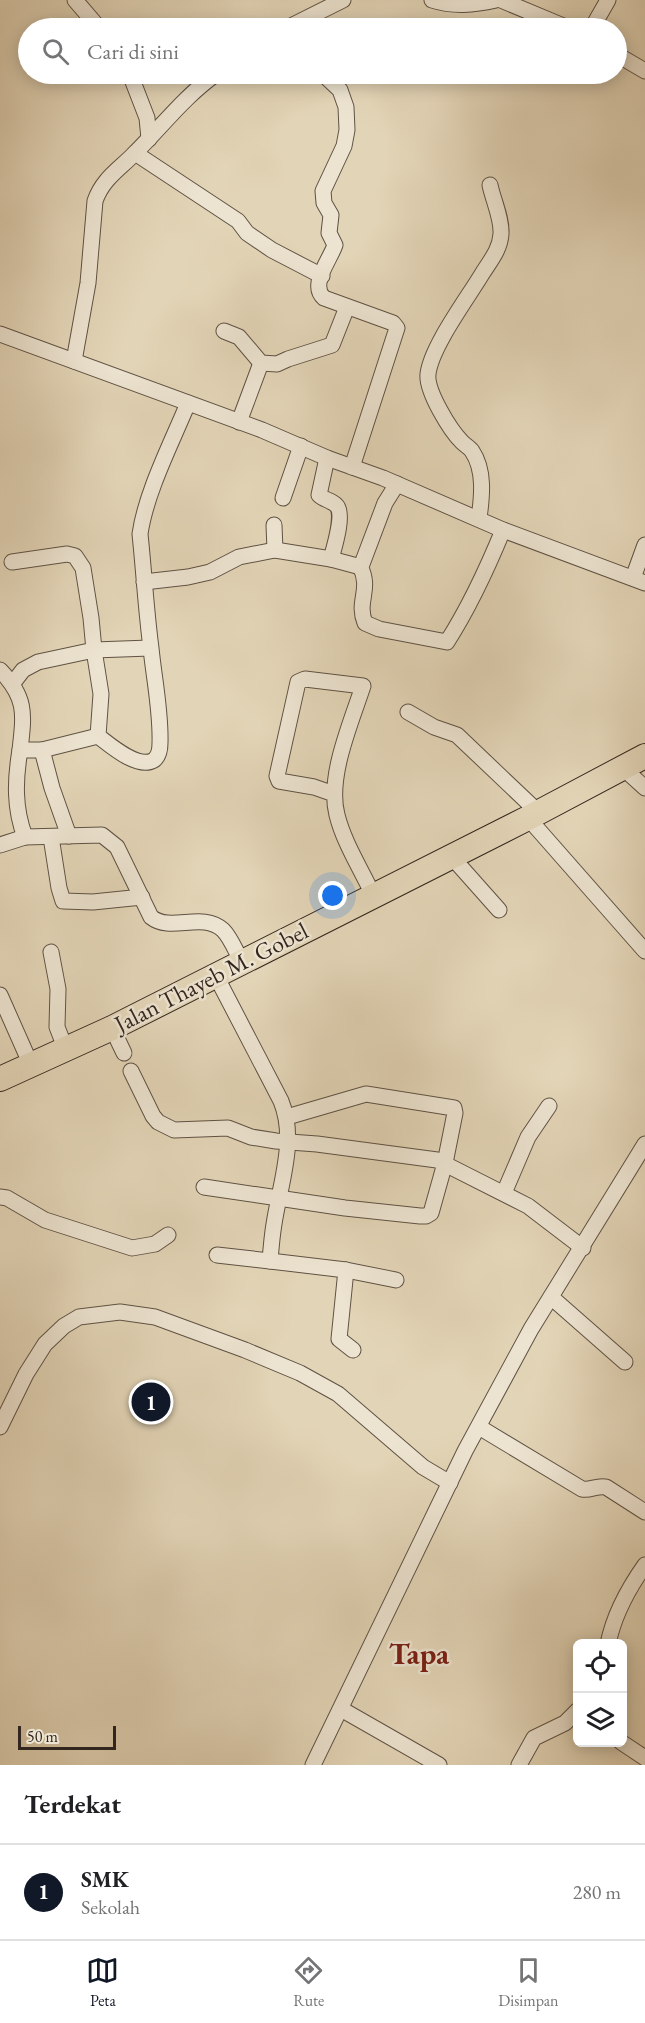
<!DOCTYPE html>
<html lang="id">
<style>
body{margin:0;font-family:"EB Garamond",serif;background:#f6f6f6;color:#202124}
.controls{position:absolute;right:18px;bottom:18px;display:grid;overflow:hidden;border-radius:9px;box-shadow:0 3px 15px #0003}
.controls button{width:54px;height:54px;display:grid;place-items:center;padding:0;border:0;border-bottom:2px solid #e0e0e0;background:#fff;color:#202124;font:30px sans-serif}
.scale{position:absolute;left:18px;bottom:15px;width:98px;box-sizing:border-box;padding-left:6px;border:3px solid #33261e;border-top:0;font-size:16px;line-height:21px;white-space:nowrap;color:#33261e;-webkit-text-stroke:4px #ece3d0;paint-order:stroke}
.you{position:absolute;left:333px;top:896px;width:21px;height:21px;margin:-15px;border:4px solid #fff;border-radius:50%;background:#1a73e8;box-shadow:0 0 0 9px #1a73e833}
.badge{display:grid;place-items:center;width:39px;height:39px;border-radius:50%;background:#111827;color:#fff;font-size:20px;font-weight:700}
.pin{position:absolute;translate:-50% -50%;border:3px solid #fff;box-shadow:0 2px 6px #0006}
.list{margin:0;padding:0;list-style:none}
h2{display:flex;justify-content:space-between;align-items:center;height:78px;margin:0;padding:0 24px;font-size:26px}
h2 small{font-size:20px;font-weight:400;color:#757577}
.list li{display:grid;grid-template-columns:39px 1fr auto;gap:18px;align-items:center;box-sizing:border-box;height:96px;padding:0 24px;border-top:2px solid #e0e0e0}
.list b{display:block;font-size:22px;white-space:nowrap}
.list p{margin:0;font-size:20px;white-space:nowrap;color:#757577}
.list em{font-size:20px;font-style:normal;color:#757577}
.icon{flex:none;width:33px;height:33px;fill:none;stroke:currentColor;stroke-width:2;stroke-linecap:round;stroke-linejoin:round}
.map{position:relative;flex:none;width:645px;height:1765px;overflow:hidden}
.search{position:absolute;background:#fff;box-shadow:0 3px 15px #0003;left:18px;right:18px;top:18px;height:66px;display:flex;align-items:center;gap:15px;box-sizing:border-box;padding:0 21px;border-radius:33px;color:#757577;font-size:22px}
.sheet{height:174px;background:#fff}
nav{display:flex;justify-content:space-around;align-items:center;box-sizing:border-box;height:84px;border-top:2px solid #e0e0e0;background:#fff;font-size:16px;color:#757577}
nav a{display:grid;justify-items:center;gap:3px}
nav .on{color:#111827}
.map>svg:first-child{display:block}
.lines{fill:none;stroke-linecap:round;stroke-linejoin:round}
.minor-casing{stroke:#5f5244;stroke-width:17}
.primary-casing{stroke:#33261e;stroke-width:26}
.minor{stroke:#ece3d0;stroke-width:15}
.primary{stroke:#e2d4b6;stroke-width:24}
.labels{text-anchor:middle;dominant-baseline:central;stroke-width:5;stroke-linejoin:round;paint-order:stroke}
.street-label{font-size:24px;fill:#33261e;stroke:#ece3d0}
.district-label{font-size:30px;font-weight:bold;fill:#7a1f14;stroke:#ece3d0}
</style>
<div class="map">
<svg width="645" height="1765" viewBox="0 0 645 1765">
<rect width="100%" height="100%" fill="#e2d4b6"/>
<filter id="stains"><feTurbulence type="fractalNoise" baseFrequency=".00333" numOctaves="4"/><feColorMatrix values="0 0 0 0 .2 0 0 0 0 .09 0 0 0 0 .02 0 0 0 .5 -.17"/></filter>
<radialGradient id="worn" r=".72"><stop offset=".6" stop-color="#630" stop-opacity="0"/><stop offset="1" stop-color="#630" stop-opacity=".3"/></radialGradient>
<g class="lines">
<defs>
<g id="minor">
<polyline points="75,0 99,28"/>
<path d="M432,0C454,7 474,5 496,0"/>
<polyline points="501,0 568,28"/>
<polyline points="287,28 343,0"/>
<polyline points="592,28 608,0"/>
<polyline points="616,54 645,71"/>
<polyline points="130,74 147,118 149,139"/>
<path d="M323,74L340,90L346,107L347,130L344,146L323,191L324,203L331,215L329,233L335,245C330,260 309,285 324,298L393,323L397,328L352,467"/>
<polyline points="135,153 238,221 247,233 272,250 322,276"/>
<polyline points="224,331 239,337 261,363 277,364 288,359 332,345 347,307"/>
<polyline points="0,334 262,430 327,458 383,478 503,530 645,583"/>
<path d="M74,361L88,283L95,201C103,178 120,169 136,152C163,125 185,96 216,74"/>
<polyline points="239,422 261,363"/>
<polyline points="283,498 301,446"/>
<path d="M479,518C482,497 485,470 472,451C470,448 465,445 462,442C450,430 426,391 428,374C431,347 467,299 482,274C490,261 500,250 501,234C502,218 493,200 490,185"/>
<polyline points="274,525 275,550"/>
<polyline points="331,559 357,566 362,564 385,503 397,484"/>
<path d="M12,562L67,554L75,556L83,568L91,618L94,650L101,694L98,736C110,745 138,770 154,760C159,756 160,749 160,743C161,711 154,679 151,648C146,610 144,572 140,534C146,492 172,442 188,403"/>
<path d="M360,566C372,590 356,601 365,623L379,629L447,642C470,606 487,569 503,530"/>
<polyline points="633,578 645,545"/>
<path d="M144,582L188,577L210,572L239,557L275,550L331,559C334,548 345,513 336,505C331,500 324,500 319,495L327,458"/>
<path d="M0,670C27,698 24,714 20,750H42L98,736"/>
<polyline points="13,683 23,670 38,662 94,650 150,648"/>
<polyline points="408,712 434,727 457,735 538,812"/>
<path d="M20,750C15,780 14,808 25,837"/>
<polyline points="42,750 52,788 69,836"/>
<polyline points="623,768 645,788"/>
<path d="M334,794L314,787L279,781L277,776L298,682L305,679L363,686C351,723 327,777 337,815C344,843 361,869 373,895"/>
<polyline points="528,818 645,951"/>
<polyline points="51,837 59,888 63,901 93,902 142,897"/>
<path d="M0,845L25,837L102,835L117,847L151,917C171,933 202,911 223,930C231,938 236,952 242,962"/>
<polyline points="451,856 499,910"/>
<polyline points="51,952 58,989 57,1027 66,1050"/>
<path d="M216,976L281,1101C297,1140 280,1184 274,1224C272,1236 271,1248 270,1261L217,1255"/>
<polyline points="0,995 31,1065"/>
<polyline points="112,1028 124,1053"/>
<polyline points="131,1071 153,1116 158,1122 174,1130 228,1128 251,1137 276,1141 317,1144 437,1160 528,1206 583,1248"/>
<polyline points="204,1187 345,1208 420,1216 426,1216 431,1213 445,1163 455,1113 454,1108 366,1094 287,1117"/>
<polyline points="504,1193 528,1137 549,1106"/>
<polyline points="0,1197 7,1198 45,1220 132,1248 155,1244 168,1235"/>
<polyline points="270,1261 346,1270 396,1280"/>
<polyline points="346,1270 339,1339 353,1350"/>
<polyline points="551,1297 625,1362"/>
<polyline points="0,1427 26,1374 45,1344 64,1326 79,1317 120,1312 155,1317 245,1350 300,1373 338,1394 423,1467 450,1483"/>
<path d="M479,1427L582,1489C590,1491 597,1485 606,1487L645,1512"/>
<path d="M608,1644C614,1614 628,1589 645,1565"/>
<polyline points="341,1709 439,1765"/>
<polyline points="621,1742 645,1758"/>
<polyline points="313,1765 465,1451 531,1329 645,1144"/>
<polyline points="519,1765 534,1738 565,1723 578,1710"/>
</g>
<polyline id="primary" points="0,1079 112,1028 528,818 645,756"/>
</defs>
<use href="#minor" class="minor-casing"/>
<use href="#primary" class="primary-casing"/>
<use href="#minor" class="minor"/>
<use href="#primary" class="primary"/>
</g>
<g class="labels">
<g class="street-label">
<text transform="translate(211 977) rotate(-27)">Jalan Thayeb M. Gobel</text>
</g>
<g class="district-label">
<text x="419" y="1653">Tapa</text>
</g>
</g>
<rect width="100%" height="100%" filter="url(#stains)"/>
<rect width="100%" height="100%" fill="url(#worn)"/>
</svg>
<div class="controls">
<button><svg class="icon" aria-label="locate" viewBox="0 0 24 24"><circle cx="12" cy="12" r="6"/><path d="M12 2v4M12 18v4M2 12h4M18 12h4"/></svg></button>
<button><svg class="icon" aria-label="layers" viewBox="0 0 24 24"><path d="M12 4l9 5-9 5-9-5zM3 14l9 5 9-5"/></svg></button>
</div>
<div class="scale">50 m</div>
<div class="you"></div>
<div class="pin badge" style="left:151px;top:1402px">1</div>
<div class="search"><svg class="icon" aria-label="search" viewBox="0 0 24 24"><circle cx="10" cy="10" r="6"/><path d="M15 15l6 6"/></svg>Cari di sini</div>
</div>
<section class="sheet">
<h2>Terdekat<small></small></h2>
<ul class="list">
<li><span class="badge">1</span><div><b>SMK</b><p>Sekolah</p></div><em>280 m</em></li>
</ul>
</section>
<nav>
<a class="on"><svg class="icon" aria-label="map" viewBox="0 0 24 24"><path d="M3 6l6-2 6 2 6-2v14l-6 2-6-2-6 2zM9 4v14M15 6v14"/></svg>Peta</a>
<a><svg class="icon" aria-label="directions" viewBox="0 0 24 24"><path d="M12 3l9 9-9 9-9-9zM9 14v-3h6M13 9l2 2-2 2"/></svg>Rute</a>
<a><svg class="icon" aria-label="saved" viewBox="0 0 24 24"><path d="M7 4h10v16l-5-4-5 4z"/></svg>Disimpan</a>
</nav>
